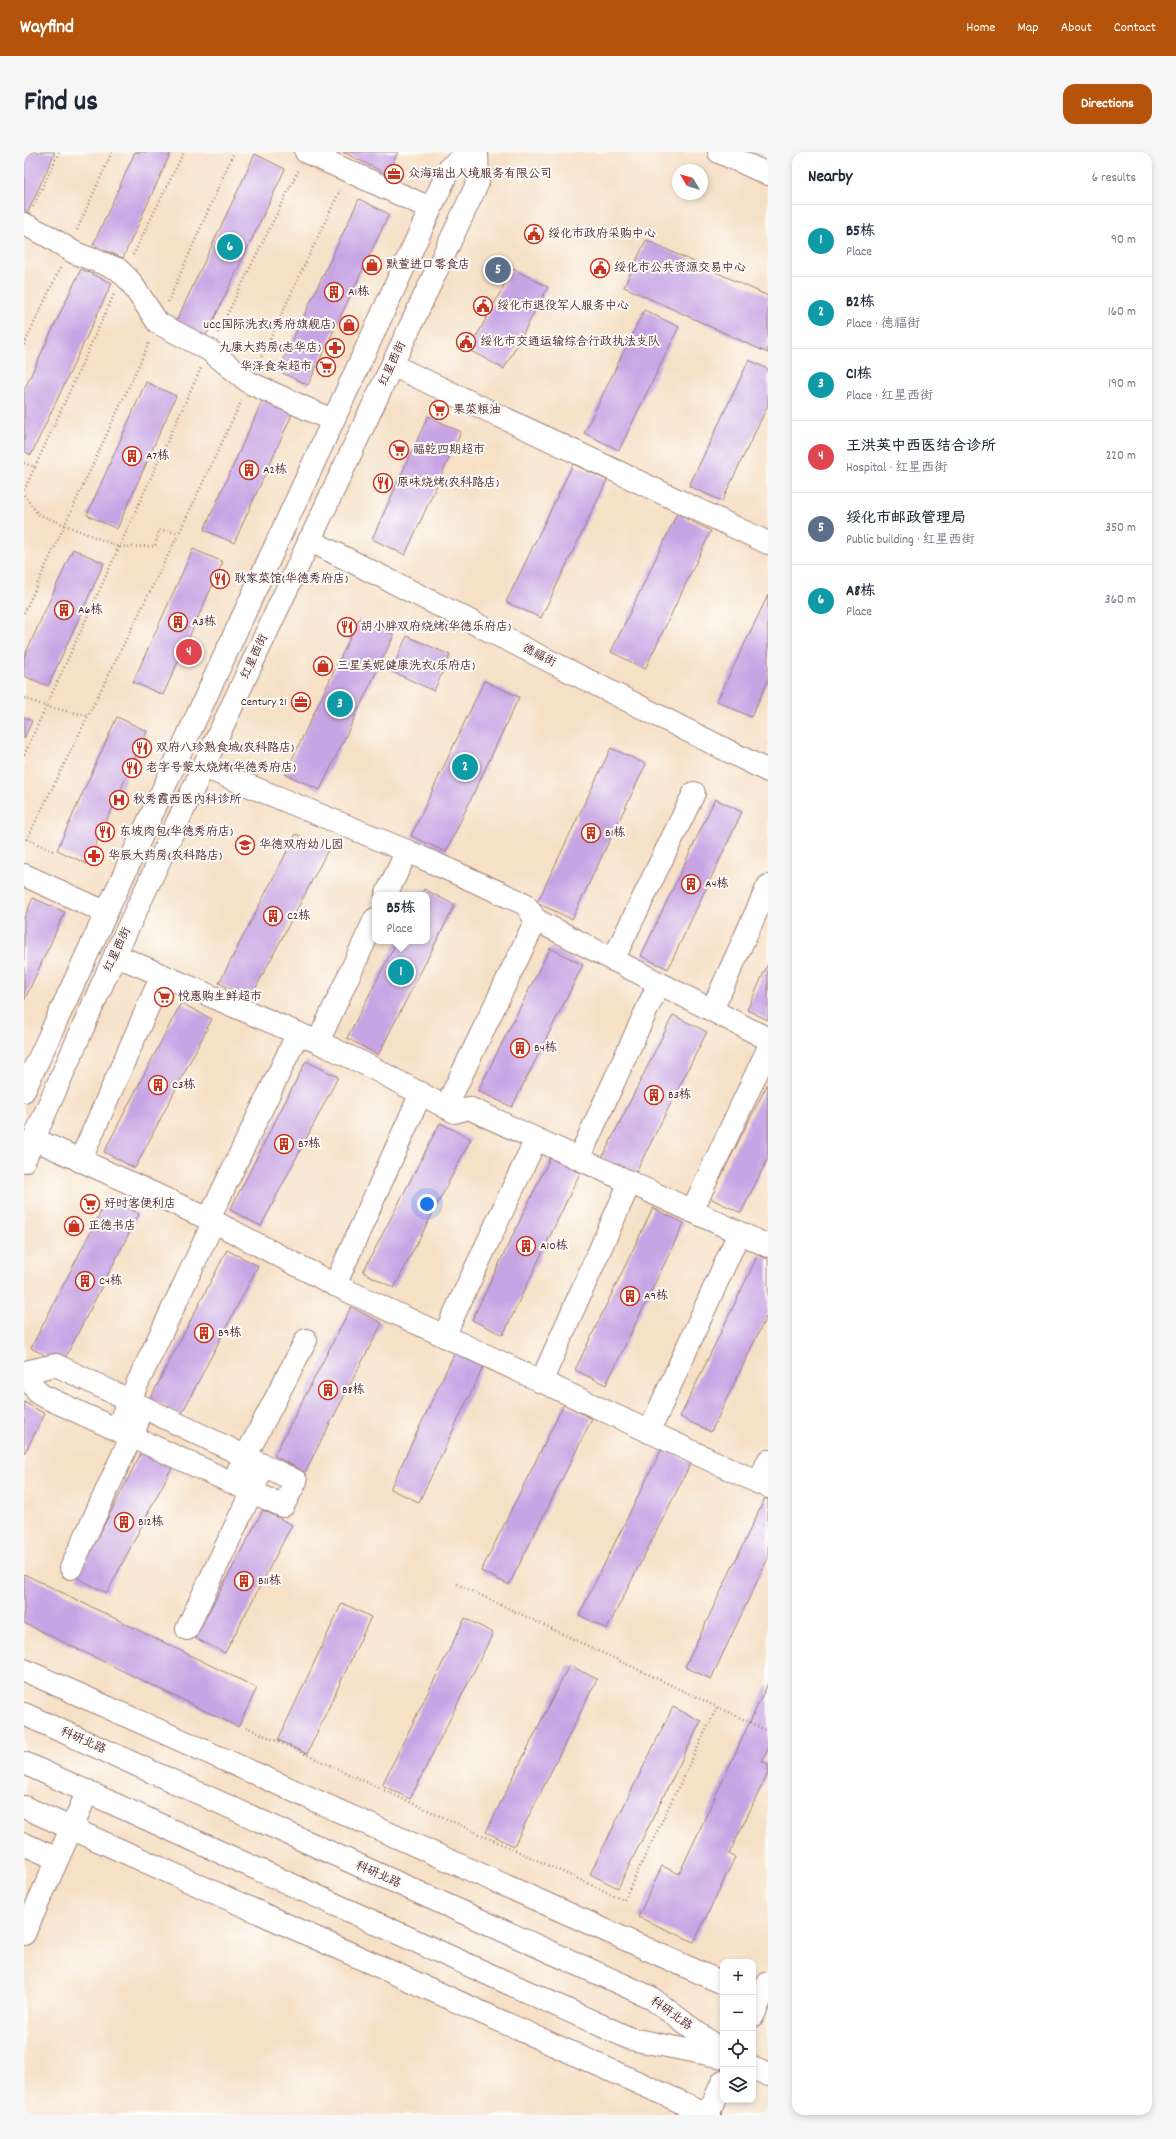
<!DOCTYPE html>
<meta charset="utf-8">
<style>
body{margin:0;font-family:Dekko,"LXGW WenKai TC",sans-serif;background:#f6f6f7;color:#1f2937}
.controls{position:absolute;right:12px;bottom:12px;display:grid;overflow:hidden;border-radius:8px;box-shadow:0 2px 6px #0003}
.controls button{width:36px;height:36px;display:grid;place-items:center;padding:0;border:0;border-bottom:1px solid #e0e1e3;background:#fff;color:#1f2937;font:20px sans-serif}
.compass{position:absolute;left:648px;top:12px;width:36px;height:36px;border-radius:50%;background:#fff;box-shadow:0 2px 6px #0003;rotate:308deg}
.you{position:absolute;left:403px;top:1052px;width:14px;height:14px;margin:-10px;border:3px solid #fff;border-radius:50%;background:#1a73e8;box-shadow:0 0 0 6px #1a73e833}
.badge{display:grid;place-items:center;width:26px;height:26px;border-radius:50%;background:#b45309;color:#fff;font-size:13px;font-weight:700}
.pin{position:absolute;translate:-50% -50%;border:2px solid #fff;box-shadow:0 1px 4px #0006}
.popup{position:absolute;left:348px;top:740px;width:58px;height:52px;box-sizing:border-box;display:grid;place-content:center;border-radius:8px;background:#fff;filter:drop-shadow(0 1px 3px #0005);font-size:13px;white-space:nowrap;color:#747a83}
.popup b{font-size:15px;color:#1f2937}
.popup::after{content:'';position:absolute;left:50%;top:100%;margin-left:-8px;border:8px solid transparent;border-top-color:#fff}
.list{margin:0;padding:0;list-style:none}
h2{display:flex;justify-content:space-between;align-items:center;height:52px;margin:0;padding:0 16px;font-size:17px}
h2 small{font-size:13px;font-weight:400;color:#747a83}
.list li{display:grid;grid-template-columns:26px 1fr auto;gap:12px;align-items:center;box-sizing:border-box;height:72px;padding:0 16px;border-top:1px solid #e0e1e3}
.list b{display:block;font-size:15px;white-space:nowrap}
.list p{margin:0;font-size:13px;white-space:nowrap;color:#747a83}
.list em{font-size:13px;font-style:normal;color:#747a83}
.icon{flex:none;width:22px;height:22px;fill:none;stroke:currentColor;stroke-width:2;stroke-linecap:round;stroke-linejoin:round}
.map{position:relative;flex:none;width:744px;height:1963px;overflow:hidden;border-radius:12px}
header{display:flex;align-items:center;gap:24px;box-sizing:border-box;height:56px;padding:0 20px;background:#b45309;color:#fff}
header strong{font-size:19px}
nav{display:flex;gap:22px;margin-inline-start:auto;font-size:14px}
.intro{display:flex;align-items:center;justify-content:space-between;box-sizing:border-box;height:96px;padding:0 24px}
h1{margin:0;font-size:28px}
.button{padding:10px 18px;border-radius:12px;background:#b45309;color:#fff;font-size:14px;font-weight:700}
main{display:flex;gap:24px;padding:0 24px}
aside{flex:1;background:#fff;border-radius:12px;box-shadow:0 2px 6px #0003}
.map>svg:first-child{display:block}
.building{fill:#c7a5e5}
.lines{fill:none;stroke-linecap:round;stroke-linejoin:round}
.minor-casing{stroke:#a08078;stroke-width:24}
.major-casing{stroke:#a08078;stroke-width:24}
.highway-casing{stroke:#a08078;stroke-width:24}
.path{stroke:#a08078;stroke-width:2.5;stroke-dasharray:1 3;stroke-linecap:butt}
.minor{stroke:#fff;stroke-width:22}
.major{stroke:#fff;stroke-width:22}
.highway{stroke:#fff;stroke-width:22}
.labels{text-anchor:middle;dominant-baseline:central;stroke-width:4;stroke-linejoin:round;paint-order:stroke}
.poi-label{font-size:12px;fill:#4a1f2b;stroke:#fdfcf7;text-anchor:start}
.street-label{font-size:12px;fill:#4a1f2b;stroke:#fdfcf7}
</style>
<header>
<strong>Wayfind</strong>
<nav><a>Home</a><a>Map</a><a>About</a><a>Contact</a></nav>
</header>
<div class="intro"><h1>Find us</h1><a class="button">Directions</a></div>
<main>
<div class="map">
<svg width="744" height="1963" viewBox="0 0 744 1963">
<rect width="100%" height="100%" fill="#fdfcf7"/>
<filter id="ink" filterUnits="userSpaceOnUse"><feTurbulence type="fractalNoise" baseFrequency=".025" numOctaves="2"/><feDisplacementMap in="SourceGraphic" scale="8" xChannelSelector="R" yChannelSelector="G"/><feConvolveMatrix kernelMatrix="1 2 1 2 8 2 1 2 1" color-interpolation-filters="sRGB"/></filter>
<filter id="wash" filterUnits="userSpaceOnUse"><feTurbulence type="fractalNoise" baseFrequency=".012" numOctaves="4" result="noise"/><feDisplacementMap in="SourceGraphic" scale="16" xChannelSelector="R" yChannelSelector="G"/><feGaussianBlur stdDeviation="0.9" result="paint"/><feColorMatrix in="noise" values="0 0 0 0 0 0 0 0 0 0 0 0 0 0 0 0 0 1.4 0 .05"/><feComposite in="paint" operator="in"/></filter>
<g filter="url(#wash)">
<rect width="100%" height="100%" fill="#f6e0c6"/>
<g id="blocks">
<g class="building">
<polygon points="0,0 31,0 4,60 0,58"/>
<polygon points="111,0 147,0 99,106 69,93"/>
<polygon points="319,0 374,0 363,22"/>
<polygon points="231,2 261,17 180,188 150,174"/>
<polygon points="335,47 365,62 284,233 254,219"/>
<polygon points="622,88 744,144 744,201 600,135"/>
<polygon points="57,117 88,131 7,303 0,299 0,238"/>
<polygon points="489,117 524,135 480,217 445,198"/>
<polygon points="620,158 655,175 595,298 560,281"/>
<polygon points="725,208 744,217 744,253 698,349 665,334"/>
<polygon points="122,230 152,244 93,377 63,363"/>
<polygon points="240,245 270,258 210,391 180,378"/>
<polygon points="404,264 437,280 381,403 348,387"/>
<polygon points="549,312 583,328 517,466 482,450"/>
<polygon points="653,362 687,379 621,517 587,500"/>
<polygon points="49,397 80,411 24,534 0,524 0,505"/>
<polygon points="169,397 199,410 139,543 109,530"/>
<polygon points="744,443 744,529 727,565 693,549"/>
<polygon points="335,467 370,483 296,638 261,622"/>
<polygon points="383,484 426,503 410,539 367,519"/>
<polygon points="460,529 495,545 422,700 387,684"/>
<polygon points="0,565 8,569 0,587"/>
<polygon points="93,565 123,579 63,712 33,698"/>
<polygon points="587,596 622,612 548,767 513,751"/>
<polygon points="691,647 718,660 644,817 617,804"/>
<polygon points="272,682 304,698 226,847 195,831"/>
<polygon points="400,737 431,753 354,903 323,886 373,789 403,789 403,743 397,743"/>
<polygon points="9,746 41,760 0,849 0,766"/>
<polygon points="526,796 559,813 488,955 454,939"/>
<polygon points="744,812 744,868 723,858"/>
<polygon points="157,851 188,867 111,1016 80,1000"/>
<polygon points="649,863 683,880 611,1022 578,1006"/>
<polygon points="282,909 314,925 237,1074 206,1058"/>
<polygon points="744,931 744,1006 717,1061 686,1046"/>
<polygon points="416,971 447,987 370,1136 339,1120"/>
<polygon points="526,1006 556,1021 479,1183 448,1168"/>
<polygon points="84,1046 115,1062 38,1212 7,1196"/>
<polygon points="629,1056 660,1071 582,1233 551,1218"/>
<polygon points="203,1098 234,1114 157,1263 126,1247"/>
<polygon points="734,1103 744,1107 744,1161 687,1280 656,1265"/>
<polygon points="327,1155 358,1171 281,1320 250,1304"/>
<polygon points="431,1200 460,1213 395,1350 366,1337"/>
<polygon points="0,1250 21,1262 0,1302"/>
<polygon points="540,1252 568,1267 485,1433 457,1419"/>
<polygon points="638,1296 667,1311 583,1477 555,1463"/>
<polygon points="118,1299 148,1315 83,1441 53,1426"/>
<polygon points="741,1346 744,1348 744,1406 687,1527 661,1515"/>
<polygon points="239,1358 268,1373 201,1501 171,1486"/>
<polygon points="0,1422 233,1536 214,1575 0,1471"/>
<polygon points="318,1451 347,1465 283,1602 254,1588"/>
<polygon points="441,1466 469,1481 386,1647 358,1633"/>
<polygon points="545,1513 573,1527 490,1694 462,1680"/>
<polygon points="744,1531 744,1597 738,1609 744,1612 744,1621 705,1702 711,1705 670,1790 614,1765 638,1714 655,1722"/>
<polygon points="649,1555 677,1569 594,1736 566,1722"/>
</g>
</g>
</g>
<g filter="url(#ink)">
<use href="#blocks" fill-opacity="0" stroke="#a08078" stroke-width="1"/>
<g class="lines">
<defs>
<g id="minor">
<polyline points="282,0 406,56"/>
<polyline points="0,72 24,84 51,101 94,117 106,129 134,171 185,198 226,231 308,268"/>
<polyline points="368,213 744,391"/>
<polyline points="285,388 744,619"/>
<polyline points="180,615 383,699 501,752 512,768 744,887"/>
<polyline points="0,723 81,760"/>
<polyline points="362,743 383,699"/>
<polyline points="91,803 294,890 341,912 431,960 445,956 744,1094"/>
<polyline points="589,808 670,641"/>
<polyline points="688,858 744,734"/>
<polyline points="294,890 351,767"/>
<polyline points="422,955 512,768"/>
<polyline points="10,987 185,1067 311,1133 744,1335"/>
<polyline points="555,1006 635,831"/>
<polyline points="56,1009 138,823"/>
<polyline points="668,1059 744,897"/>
<polyline points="185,1067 274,881"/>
<polyline points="311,1133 397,941"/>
<polyline points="420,1184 512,987"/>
<polyline points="0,1220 15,1242 259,1354 272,1329 32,1213 1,1220"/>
<polyline points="517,1230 606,1030"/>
<polyline points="98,1264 190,1069"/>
<polyline points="625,1280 715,1081"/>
<polyline points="214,1319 282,1188"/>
<polyline points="735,1331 744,1309"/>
<polyline points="47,1416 113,1272"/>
<polyline points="163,1477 234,1326"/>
<polyline points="0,1692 33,1707"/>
<polyline points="0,1782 64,1639"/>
</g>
<g id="major">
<polyline points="0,939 426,15 447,0"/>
<polyline points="0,1009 92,801 454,30 453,0"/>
<polyline points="0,1518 699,1831"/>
<polyline points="0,1562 626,1845 699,1900"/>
<polyline points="0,1611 607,1887 699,1905"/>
<polyline points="0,1655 686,1963"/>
<polyline points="729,1864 744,1831"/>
<polyline points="729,1916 744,1923"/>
<polyline points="684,1962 699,1929"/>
</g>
<polyline id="highway" points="695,0 744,22"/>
</defs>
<use href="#minor" class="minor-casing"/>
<use href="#major" class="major-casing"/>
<use href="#highway" class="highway-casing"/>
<g class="path">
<polyline points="9,55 35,0"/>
<polyline points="53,78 88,0"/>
<polyline points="109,103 160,0"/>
<polyline points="144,150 210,0"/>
<polyline points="194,181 275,17"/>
<polyline points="0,193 37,114"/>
<polyline points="234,212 316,38"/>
<polyline points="0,311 11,315 90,142"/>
<polyline points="0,338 11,315"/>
<polyline points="0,343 14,362 95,395 131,394 135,378 155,381"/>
<polyline points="0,461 126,189"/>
<polyline points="0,546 21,554 65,564"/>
<polyline points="0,603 177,216"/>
<polyline points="29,699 3,687 155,381 218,248"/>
<polyline points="433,1432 744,1579"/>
<polyline points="222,1575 600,1748 693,1555"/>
</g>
<use href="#minor" class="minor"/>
<use href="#major" class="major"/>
<use href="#highway" class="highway"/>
</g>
</g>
<defs>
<symbol id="office-ring" viewBox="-11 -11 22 22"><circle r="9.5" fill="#fdfcf7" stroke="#c8321e" stroke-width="1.5"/><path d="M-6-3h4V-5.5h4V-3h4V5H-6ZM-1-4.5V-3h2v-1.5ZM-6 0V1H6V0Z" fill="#c8321e"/></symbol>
<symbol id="civic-ring" viewBox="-11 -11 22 22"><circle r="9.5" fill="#fdfcf7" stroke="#c8321e" stroke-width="1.5"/><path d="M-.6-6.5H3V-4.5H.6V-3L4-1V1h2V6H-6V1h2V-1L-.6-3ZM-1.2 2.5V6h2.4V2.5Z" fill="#c8321e"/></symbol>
<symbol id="shop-ring" viewBox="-11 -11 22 22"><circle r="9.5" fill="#fdfcf7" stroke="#c8321e" stroke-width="1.5"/><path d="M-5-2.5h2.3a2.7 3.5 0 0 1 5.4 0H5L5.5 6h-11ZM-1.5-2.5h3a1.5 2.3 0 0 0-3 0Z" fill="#c8321e"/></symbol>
<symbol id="building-ring" viewBox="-11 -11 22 22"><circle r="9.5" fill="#fdfcf7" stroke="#c8321e" stroke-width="1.5"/><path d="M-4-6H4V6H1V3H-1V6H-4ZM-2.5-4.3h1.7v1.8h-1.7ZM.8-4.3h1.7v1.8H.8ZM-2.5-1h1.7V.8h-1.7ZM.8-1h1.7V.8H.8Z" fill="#c8321e"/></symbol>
<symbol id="pharmacy-ring" viewBox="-11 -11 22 22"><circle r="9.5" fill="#fdfcf7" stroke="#c8321e" stroke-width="1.5"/><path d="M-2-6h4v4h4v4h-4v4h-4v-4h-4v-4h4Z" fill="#c8321e"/></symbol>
<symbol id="supermarket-ring" viewBox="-11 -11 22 22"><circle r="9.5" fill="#fdfcf7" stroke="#c8321e" stroke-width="1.5"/><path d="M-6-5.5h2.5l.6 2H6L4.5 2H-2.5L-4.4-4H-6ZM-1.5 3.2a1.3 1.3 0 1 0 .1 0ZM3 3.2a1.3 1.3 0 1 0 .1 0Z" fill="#c8321e"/></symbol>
<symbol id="restaurant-ring" viewBox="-11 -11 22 22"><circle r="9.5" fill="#fdfcf7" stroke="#c8321e" stroke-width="1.5"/><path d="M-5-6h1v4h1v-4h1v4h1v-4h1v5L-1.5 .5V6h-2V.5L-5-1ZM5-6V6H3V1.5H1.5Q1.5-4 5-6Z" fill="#c8321e"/></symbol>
<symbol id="hospital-ring" viewBox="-11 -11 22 22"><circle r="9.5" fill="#fdfcf7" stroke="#c8321e" stroke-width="1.5"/><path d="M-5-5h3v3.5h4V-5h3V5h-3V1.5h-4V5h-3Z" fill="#c8321e"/></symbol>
<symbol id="school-ring" viewBox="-11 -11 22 22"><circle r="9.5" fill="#fdfcf7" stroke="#c8321e" stroke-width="1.5"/><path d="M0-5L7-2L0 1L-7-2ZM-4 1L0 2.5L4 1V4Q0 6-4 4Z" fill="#c8321e"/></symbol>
</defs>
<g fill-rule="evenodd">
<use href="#office-ring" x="359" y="11" width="22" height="22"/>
<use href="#civic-ring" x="499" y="71" width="22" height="22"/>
<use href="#shop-ring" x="337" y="102" width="22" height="22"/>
<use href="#civic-ring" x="565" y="105" width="22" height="22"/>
<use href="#building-ring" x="299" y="129" width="22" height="22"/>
<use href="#civic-ring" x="448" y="143" width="22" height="22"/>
<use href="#shop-ring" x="314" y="162" width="22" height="22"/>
<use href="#civic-ring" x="431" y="179" width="22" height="22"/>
<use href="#pharmacy-ring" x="300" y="185" width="22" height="22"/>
<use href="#supermarket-ring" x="291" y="204" width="22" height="22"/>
<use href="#supermarket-ring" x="404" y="247" width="22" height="22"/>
<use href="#supermarket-ring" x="364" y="287" width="22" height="22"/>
<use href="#building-ring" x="97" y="293" width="22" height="22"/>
<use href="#building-ring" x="214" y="307" width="22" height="22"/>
<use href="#restaurant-ring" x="348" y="320" width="22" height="22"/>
<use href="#restaurant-ring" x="185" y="416" width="22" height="22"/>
<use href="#building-ring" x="29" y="447" width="22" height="22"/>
<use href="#building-ring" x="143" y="459" width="22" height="22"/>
<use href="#restaurant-ring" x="312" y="464" width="22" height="22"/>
<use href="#shop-ring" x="288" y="503" width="22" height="22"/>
<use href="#office-ring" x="266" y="539" width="22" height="22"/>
<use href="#restaurant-ring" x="107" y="585" width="22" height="22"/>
<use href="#restaurant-ring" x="97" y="605" width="22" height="22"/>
<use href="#hospital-ring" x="84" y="637" width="22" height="22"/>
<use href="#restaurant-ring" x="70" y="669" width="22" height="22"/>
<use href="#building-ring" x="556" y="670" width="22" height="22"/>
<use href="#school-ring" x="210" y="682" width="22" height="22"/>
<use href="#pharmacy-ring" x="59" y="693" width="22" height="22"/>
<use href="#building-ring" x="656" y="721" width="22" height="22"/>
<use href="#building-ring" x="238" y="753" width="22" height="22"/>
<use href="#supermarket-ring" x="129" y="834" width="22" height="22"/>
<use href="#building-ring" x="485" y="885" width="22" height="22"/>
<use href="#building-ring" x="123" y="922" width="22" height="22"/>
<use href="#building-ring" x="619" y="932" width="22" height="22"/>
<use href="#building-ring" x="249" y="981" width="22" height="22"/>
<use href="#supermarket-ring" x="55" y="1041" width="22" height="22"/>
<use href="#shop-ring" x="39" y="1063" width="22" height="22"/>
<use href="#building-ring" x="491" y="1083" width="22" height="22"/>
<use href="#building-ring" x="50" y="1118" width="22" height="22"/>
<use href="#building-ring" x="595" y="1133" width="22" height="22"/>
<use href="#building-ring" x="169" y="1170" width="22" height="22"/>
<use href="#building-ring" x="293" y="1227" width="22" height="22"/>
<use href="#building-ring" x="89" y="1359" width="22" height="22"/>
<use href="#building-ring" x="209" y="1418" width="22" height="22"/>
</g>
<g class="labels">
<g class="poi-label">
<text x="384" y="22">众海瑞出入境服务有限公司</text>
<text x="524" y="82">绥化市政府采购中心</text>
<text x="362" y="113">默萱进口零食店</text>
<text x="590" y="116">绥化市公共资源交易中心</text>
<text x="324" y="140">A1栋</text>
<text x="473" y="154">绥化市退役军人服务中心</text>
<text x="311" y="173" text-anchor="end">UCC国际洗衣(秀府旗舰店)</text>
<text x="456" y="190">绥化市交通运输综合行政执法支队</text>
<text x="297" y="196" text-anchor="end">九康大药房(志华店)</text>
<text x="288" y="215" text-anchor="end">华泽食杂超市</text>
<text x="429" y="258">果菜粮油</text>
<text x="389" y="298">福乾四期超市</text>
<text x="122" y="304">A7栋</text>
<text x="239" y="318">A2栋</text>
<text x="373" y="331">原味烧烤(农科路店)</text>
<text x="210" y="427">耿家菜馆(华德秀府店)</text>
<text x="54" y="458">A6栋</text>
<text x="168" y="470">A3栋</text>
<text x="337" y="475">胡小胖双府烧烤(华德乐府店)</text>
<text x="313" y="514">三星美妮健康洗衣(乐府店)</text>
<text x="263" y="550" text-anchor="end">Century 21</text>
<text x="132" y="596">双府八珍熟食城(农科路店)</text>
<text x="122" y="616">老字号蒙太烧烤(华德秀府店)</text>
<text x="109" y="648">秋秀霞西医内科诊所</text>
<text x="95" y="680">东坡肉包(华德秀府店)</text>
<text x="581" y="681">B1栋</text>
<text x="235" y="693">华德双府幼儿园</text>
<text x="84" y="704">华辰大药房(农科路店)</text>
<text x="681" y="732">A4栋</text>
<text x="263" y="764">C2栋</text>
<text x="154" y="845">悦惠购生鲜超市</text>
<text x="510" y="896">B4栋</text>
<text x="148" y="933">C3栋</text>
<text x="644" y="943">B3栋</text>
<text x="274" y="992">B7栋</text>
<text x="80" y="1052">好时客便利店</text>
<text x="64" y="1074">正德书店</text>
<text x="516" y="1094">A10栋</text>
<text x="75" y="1129">C4栋</text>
<text x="620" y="1144">A9栋</text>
<text x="194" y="1181">B9栋</text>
<text x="318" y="1238">B8栋</text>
<text x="114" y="1370">B12栋</text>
<text x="234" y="1429">B11栋</text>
</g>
<g class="street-label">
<text transform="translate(369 212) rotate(-65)">红星西街</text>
<text transform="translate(515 504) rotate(27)">德福街</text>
<text transform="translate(231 505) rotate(-65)">红星西街</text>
<text transform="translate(94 798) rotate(-65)">红星西街</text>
<text transform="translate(59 1589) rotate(24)">科研北路</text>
<text transform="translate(354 1723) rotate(24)">科研北路</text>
<text transform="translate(647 1862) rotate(36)">科研北路</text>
</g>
</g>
</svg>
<div class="controls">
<button>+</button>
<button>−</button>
<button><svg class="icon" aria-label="locate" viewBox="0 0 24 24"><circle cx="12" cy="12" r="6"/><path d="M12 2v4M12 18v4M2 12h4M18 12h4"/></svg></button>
<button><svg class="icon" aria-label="layers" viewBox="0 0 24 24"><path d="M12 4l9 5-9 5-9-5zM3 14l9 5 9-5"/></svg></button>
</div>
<svg class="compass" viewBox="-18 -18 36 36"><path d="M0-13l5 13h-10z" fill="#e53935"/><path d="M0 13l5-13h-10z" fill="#747a83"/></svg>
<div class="you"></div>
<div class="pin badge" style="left:377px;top:820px;background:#0f9aa8">1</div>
<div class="popup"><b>B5栋</b>Place</div>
<div class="pin badge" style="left:441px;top:615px;background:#0f9aa8">2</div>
<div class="pin badge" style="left:316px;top:552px;background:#0f9aa8">3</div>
<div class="pin badge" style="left:165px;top:500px;background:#e0444e">4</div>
<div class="pin badge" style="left:474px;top:118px;background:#5c6f8a">5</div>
<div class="pin badge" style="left:206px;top:95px;background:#0f9aa8">6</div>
</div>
<aside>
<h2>Nearby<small>6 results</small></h2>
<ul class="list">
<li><span class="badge" style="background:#0f9aa8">1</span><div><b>B5栋</b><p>Place</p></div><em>90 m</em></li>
<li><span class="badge" style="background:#0f9aa8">2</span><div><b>B2栋</b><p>Place · 德福街</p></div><em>160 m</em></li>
<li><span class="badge" style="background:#0f9aa8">3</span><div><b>C1栋</b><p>Place · 红星西街</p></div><em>190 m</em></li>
<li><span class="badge" style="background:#e0444e">4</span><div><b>王洪英中西医结合诊所</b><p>Hospital · 红星西街</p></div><em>220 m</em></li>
<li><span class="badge" style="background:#5c6f8a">5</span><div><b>绥化市邮政管理局</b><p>Public building · 红星西街</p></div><em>350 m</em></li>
<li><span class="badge" style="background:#0f9aa8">6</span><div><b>A8栋</b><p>Place</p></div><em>360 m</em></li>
</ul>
</aside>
</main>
